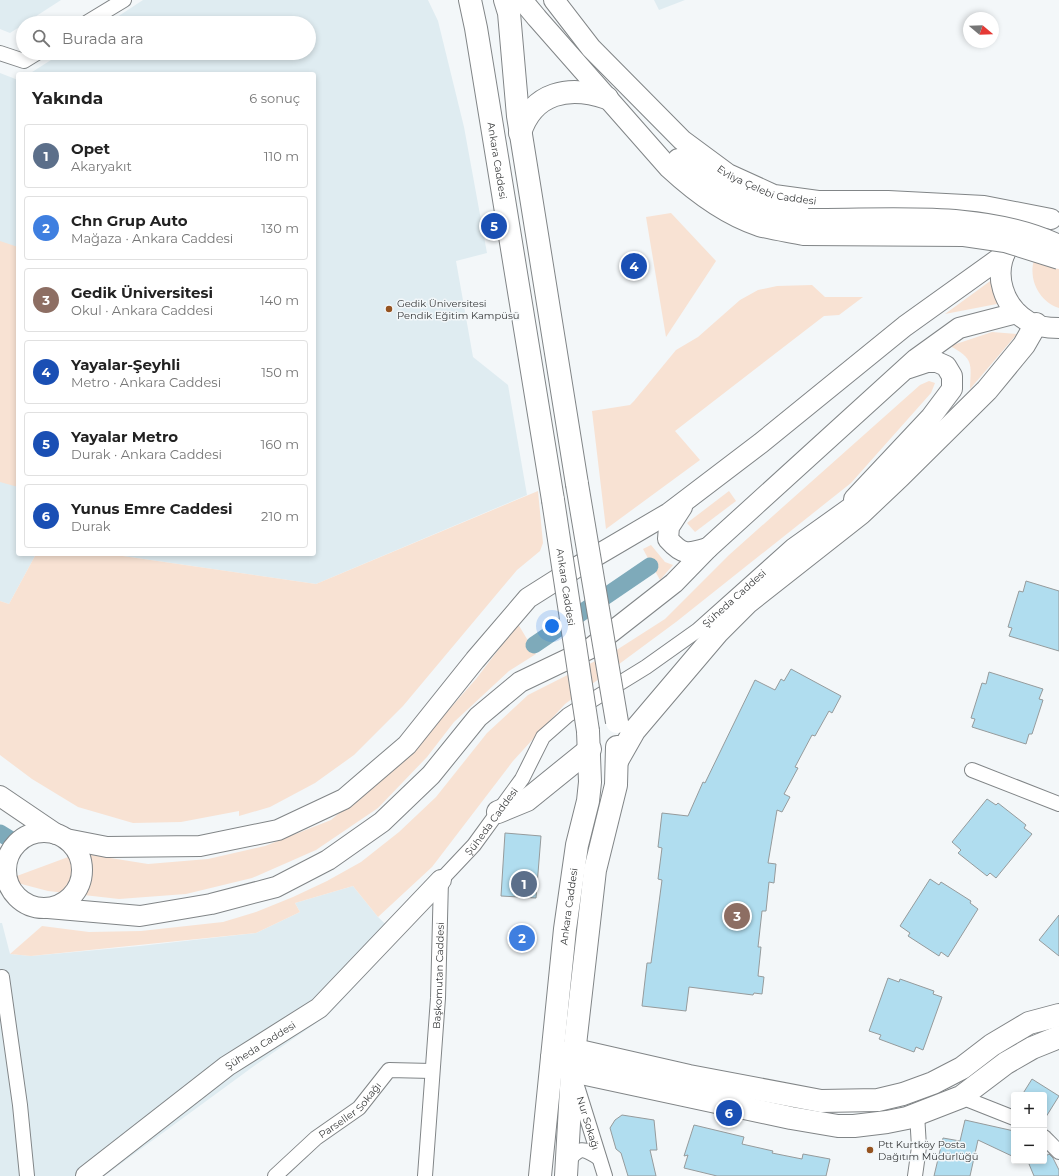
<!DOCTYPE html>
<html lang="tr">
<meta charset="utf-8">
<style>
body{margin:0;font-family:Montserrat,sans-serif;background:#f2f2f2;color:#222}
.controls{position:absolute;right:12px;bottom:12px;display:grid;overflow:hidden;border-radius:4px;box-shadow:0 2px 6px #0003}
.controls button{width:36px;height:36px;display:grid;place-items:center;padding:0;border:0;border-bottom:1px solid #e0e0e0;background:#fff;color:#222;font:20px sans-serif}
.compass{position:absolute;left:963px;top:12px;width:36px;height:36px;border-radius:50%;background:#fff;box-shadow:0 2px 6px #0003;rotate:109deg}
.you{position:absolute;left:552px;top:626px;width:14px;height:14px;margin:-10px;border:3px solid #fff;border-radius:50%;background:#1a73e8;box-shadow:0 0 0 6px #1a73e833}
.badge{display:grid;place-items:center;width:26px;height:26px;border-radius:50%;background:#0b8043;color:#fff;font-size:13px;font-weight:700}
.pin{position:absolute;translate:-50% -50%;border:2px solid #fff;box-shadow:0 1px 4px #0006}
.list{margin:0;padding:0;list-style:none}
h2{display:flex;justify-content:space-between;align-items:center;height:52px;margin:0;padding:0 16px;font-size:17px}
h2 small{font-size:13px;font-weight:400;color:#767676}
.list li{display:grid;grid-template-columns:26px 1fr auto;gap:12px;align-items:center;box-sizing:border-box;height:64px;margin:0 8px 8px;padding:0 8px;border:1px solid #e0e0e0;border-radius:4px}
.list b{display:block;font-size:15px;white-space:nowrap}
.list p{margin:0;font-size:13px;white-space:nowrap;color:#767676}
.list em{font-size:13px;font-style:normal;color:#767676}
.icon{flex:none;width:22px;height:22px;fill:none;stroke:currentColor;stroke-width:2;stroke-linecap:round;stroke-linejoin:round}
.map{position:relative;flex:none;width:1059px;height:1176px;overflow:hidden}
.search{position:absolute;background:#fff;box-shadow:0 2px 6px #0003;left:16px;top:16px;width:300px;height:44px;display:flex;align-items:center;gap:10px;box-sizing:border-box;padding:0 14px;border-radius:22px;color:#767676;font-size:15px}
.panel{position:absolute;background:#fff;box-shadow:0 2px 6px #0003;left:16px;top:72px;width:300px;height:484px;border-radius:4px}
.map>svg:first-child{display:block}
.built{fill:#dfecf1}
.green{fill:#f8e2d3}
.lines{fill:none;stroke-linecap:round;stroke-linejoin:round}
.canal{stroke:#7eaaba;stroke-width:17}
.building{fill:#b0ddef;stroke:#969b9c}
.street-casing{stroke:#818587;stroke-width:16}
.secondary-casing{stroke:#818587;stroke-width:22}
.primary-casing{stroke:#818587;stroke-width:24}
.street{stroke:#fff;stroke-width:14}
.secondary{stroke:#fff;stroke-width:20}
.primary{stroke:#fff;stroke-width:22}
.secondary-bridge-casing{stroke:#818587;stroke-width:22;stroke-linecap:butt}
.primary-bridge-casing{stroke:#818587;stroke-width:24;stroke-linecap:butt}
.secondary-bridge{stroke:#fff;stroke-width:20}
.primary-bridge{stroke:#fff;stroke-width:22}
.poi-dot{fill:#955320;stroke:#f3f7f9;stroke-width:1.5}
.labels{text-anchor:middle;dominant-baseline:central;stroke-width:3;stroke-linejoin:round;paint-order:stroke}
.street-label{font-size:10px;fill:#383a3b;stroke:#f3f7f9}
.poi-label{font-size:10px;fill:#383a3b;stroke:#f3f7f9;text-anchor:start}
</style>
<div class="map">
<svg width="1059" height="1176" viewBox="0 0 1059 1176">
<rect width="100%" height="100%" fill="#f3f7f9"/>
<g class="built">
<polygon points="0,0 61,0 10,33 0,29"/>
<polygon points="143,0 428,0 438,21 464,127 487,253 456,261 473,357 508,385 527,495 316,584 109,554 314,554 314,74 29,74 62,53 309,53 309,23 108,23"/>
<polygon points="654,0 685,0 659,10"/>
<polygon points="0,73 18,80 18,554 36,554 9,604 0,601"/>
<polygon points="353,886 378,917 400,938 329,1014 254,1066 104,1176 0,1176 0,923 2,923 10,954 31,956 140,946 256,933 300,912 295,903"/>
</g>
<g class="green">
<polygon points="671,213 716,261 666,337 646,217"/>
<path d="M1059,234V308C1040,302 1028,280 1034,260C1037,249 1049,239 1059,234Z"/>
<polygon points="0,241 18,247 18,487 0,482"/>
<polygon points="993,279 1002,303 945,314"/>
<polygon points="812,285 825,297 863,297 839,315 824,316 675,431 700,460 606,529 592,411 630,405 634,401 676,350 698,337 740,300 758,290 777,286"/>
<path d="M992,332L1017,334L970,389C971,363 974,359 950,346Z"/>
<polygon points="929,381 935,383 931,393 851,483 676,622 565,704 513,761 432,867 378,917 353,886 295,903 300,912 256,933 31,956 10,954 42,926 89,932 141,931 223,922 256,912 293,897 327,881 361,862 399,832 436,797 487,733 528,695 615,651 665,619 729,555 920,385"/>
<polygon points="538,491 543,543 540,551 517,570 403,706 354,755 315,783 270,807 239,816 239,811 181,822 133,823 78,807 32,779 0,755 0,601 9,604 36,554 109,554 316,584"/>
<polygon points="729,491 736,501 695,532 687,523"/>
<polygon points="651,545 665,562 673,565 660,580 643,549"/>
<polygon points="518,624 536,654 509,671 454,722 427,757 378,808 316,850 252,878 186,894 119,899 48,891 6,880 79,853 148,864 208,859 265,846 331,820 380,778 438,722 476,679"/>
</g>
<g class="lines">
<g class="canal">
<polyline points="534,645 650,566"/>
<polyline points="0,833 13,841"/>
</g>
</g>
<g class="building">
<polygon points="1026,581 1059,591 1059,651 1009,636 1012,628 1008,627 1019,591 1023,592"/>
<polygon points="791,669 841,696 832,713 829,711 815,736 812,735 795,767 798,768 784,794 790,797 782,812 777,810 768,863 776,864 774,883 769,882 766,911 762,911 758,947 761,947 758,976 764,977 762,994 754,993 753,995 689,987 686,1011 642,1006 647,963 651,963 662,880 658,879 662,848 658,847 662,813 688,816 703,782 705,783 755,680 775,690 781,679 784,681"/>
<polygon points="989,672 1043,689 1039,699 1043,700 1032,734 1029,734 1026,744 972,727 975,719 971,718 982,683 986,684"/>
<polygon points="987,799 996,805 998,803 1026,825 1024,828 1032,834 996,878 990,873 987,876 958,853 961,850 952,842"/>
<polygon points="505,833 541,836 536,898 501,896"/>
<polygon points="930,879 939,885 941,882 971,901 970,903 978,909 948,957 941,952 939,956 908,936 910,933 900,926"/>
<polygon points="1059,915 1059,956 1039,940"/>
<polygon points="888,978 899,982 900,979 934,991 933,994 942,997 923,1050 916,1047 914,1052 879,1039 881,1035 869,1031"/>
<polygon points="1032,1079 1059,1096 1044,1120 1044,1095 1022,1095"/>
<polygon points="622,1115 654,1120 657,1150 650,1150 656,1176 628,1176 621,1153 616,1149 610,1128 615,1120"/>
<polygon points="965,1120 1014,1131 1014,1157 978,1140 970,1176 934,1176 943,1138 960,1141"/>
<polygon points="694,1125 744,1137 742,1144 773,1151 772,1153 802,1159 803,1154 830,1159 826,1176 717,1176 684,1168 688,1155 684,1156"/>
<polygon points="1049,1154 1053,1158 1059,1170 1059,1176 1034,1176 1029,1164 1035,1161 1044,1161 1044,1157"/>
</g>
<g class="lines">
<defs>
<g id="street">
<polyline points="86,23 124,0"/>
<polyline points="0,53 24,61 37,53"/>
<polyline points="972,770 1059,804"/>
<polyline points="2,977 20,1105 27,1176"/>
<path id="s1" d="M576,1083L605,1176"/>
<polyline points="961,1097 1014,1118"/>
<polyline points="1044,1137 1059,1152"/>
<path d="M567,1162C580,1147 582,1147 599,1158"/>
<path id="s2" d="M275,1176L316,1138L359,1108L389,1070L432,1071"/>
<path id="s3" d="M425,1176L438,998L441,880L474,845L522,779L543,737L568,715L646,667L698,630L792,546L862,496"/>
<polyline points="915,1176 919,1147 917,1114"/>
</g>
<g id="secondary">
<path d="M522,0L537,18L669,168C695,192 725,215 759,226C774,230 790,232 804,235"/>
<path id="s4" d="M554,0L591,48L682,140L728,174L774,195L818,201H888L984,206L1051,219"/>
<path d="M678,159C704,183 740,203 775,213C785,216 797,217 808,219"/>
<path d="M1007,249C993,274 1003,307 1029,322C1037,327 1049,328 1059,328"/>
<polyline points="854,499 931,417 952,389 952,376 946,366 937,362 927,362 909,368"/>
<path d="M682,507L669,527L668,539C683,556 688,554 708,548"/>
<polyline points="0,796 56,834"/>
<circle cx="44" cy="870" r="38"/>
<polyline points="66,839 107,847 200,846 278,830 344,799 407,745 475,660 528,598 577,567 669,513 761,443 905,326 1004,255"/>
<polyline points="48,908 140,916 211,904 276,887 328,860 382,822 431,775 478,717 520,682 591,648 674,583 708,548 916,359 959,328 1017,313"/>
<path id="s5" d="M86,1176L227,1066L319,1008L441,880"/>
</g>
<g id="primary">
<path id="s6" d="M470,0L476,28L553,500"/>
<polyline points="505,0 509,13 518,116 577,484"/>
<path d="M520,133C533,92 569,85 607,98"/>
<polyline points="617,761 634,731 718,632 748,602 861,513 899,477 987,390 1024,345 1036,324"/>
<polyline points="498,812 527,800 590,749"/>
<polyline points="552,1058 572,1071 791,1118 838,1126 854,1126 887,1122 907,1118 961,1097 1006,1063 1032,1048 1059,1037"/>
<polyline points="552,1058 575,1050 689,1076 821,1101 878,1100 903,1094 933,1083 962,1068 992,1045 1029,1023 1059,1015"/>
<path id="s7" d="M540,1176L565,929L577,845L588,801L590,782L588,731"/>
<polyline points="566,1176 572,1071 595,870 616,785 617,747"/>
</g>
</defs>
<use href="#street" class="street-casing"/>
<use href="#secondary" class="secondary-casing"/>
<use href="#primary" class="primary-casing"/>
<use href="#street" class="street"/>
<use href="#secondary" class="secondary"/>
<use href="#primary" class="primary"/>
<defs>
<g id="secondary-bridge">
<path d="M808,219C891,220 982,209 1059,245"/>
<polyline points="804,235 964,236 1005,242 1059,259"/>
</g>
<g id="primary-bridge">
<polyline points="577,484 617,722"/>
<path id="s8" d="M553,500L588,731"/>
</g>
</defs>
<use href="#secondary-bridge" class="secondary-bridge-casing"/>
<use href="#primary-bridge" class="primary-bridge-casing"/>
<use href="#secondary-bridge" class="secondary-bridge"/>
<use href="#primary-bridge" class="primary-bridge"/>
</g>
<g class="poi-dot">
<circle cx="389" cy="309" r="4"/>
<circle cx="870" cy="1150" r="4"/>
</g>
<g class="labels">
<g class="street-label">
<text stroke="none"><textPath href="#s6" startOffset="163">Ankara Caddesi</textPath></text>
<text stroke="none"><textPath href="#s4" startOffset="288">Evliya Çelebi Caddesi</textPath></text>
<text stroke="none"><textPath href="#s8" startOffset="88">Ankara Caddesi</textPath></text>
<text stroke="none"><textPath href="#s3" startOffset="710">Şüheda Caddesi</textPath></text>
<text stroke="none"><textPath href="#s3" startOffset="374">Şüheda Caddesi</textPath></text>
<text stroke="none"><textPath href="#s7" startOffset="271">Ankara Caddesi</textPath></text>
<text stroke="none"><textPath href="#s3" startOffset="201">Başkomutan Caddesi</textPath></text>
<text stroke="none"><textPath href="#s5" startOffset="218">Şüheda Caddesi</textPath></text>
<text stroke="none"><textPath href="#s2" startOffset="100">Parseller Sokağı</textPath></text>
<text stroke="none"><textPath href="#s1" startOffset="42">Nur Sokağı</textPath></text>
</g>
<g class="poi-label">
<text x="397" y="303">Gedik Üniversitesi<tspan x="397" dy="12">Pendik Eğitim Kampüsü</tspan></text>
<text x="878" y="1144">Ptt Kurtköy Posta<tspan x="878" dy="12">Dağıtım Müdürlüğü</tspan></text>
</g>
</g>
</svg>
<div class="controls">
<button>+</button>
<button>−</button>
</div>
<svg class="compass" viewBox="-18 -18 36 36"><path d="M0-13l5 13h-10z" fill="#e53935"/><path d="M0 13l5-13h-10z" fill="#767676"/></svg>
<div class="you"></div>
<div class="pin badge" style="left:524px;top:884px;background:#5c6f8a">1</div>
<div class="pin badge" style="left:522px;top:938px;background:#3f7fe0">2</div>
<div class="pin badge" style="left:737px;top:916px;background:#8d6e63">3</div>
<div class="pin badge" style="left:634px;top:266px;background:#1a4fb4">4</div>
<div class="pin badge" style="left:494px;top:226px;background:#1a4fb4">5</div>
<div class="pin badge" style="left:729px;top:1113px;background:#1a4fb4">6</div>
<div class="search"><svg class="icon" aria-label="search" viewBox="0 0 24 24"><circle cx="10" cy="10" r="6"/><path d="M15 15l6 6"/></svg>Burada ara</div>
<section class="panel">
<h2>Yakında<small>6 sonuç</small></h2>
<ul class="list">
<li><span class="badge" style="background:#5c6f8a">1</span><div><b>Opet</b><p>Akaryakıt</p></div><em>110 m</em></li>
<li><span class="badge" style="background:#3f7fe0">2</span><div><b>Chn Grup Auto</b><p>Mağaza · Ankara Caddesi</p></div><em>130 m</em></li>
<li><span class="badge" style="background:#8d6e63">3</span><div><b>Gedik Üniversitesi</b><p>Okul · Ankara Caddesi</p></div><em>140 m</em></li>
<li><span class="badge" style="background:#1a4fb4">4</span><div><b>Yayalar-Şeyhli</b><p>Metro · Ankara Caddesi</p></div><em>150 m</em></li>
<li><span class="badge" style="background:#1a4fb4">5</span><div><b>Yayalar Metro</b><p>Durak · Ankara Caddesi</p></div><em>160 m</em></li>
<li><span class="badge" style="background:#1a4fb4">6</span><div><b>Yunus Emre Caddesi</b><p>Durak</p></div><em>210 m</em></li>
</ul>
</section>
</div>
